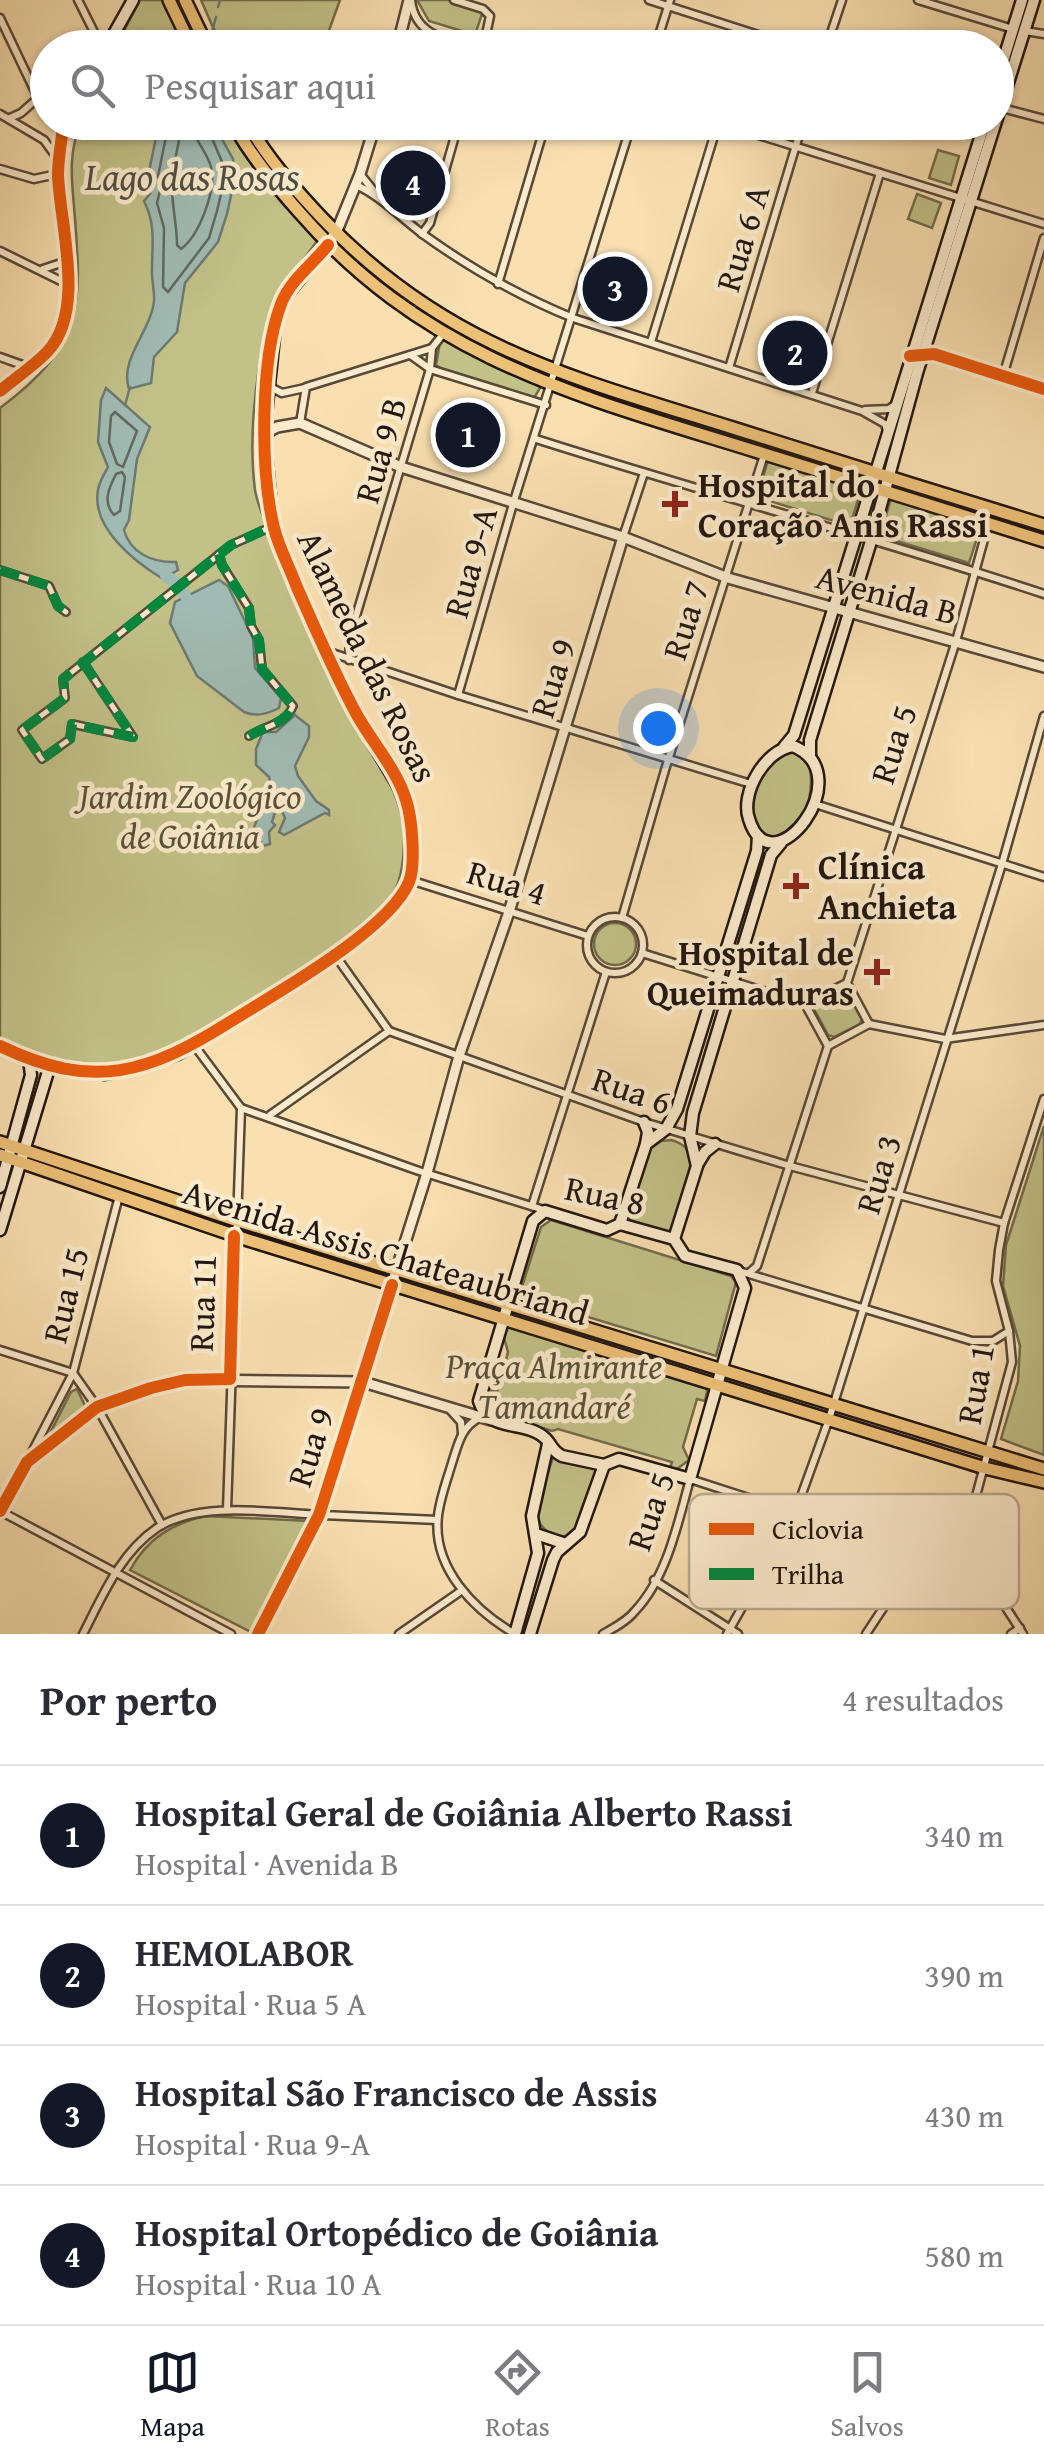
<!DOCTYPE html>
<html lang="pt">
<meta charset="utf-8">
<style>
body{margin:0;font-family:"Gentium Book Plus",serif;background:#f7f7f7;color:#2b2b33}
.you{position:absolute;left:658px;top:728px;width:35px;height:35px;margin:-25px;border:8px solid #fff;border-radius:50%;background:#1a73e8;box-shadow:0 0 0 15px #1a73e833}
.badge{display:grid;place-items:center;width:65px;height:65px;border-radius:50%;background:#111827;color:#fff;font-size:32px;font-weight:700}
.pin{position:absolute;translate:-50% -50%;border:5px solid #fff;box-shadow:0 2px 10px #0006}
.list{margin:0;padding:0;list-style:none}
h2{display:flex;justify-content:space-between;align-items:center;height:130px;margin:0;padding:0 40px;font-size:42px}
h2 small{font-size:32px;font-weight:400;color:#7c7c81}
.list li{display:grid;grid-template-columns:65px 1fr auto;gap:30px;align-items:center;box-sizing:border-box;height:140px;padding:0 40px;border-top:2px solid #e1e1e2}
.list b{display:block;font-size:38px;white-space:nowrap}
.list p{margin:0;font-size:32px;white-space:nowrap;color:#7c7c81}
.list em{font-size:32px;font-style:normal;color:#7c7c81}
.icon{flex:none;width:55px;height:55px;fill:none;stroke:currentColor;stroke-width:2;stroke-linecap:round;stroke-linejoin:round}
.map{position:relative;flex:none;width:1044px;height:1634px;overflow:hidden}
.search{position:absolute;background:#fff;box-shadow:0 2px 8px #0004;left:30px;right:30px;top:30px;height:110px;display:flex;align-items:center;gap:25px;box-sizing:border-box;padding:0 35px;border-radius:55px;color:#7c7c81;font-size:38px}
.sheet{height:690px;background:#fff}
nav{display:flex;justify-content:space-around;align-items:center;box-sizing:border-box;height:140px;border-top:2px solid #e1e1e2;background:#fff;font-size:28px;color:#7c7c81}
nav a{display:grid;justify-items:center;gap:5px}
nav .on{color:#111827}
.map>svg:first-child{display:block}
.green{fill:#c2c188;stroke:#726c4c;stroke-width:2.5}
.water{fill:#a0bbb3;stroke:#6d7971;stroke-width:2.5}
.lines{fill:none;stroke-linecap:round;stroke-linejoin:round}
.shore{stroke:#606861;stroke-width:2.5}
.stream{stroke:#6d7971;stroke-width:2.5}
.river{stroke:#a0bbb3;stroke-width:12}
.pedestrian-casing{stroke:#574838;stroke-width:10}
.minor-casing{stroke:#574838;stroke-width:11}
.tertiary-casing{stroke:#574838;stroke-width:14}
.secondary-casing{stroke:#21160f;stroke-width:15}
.primary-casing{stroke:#21160f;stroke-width:16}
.pedestrian{stroke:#fcebcc;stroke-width:5}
.minor{stroke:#fcebcc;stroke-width:6}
.tertiary{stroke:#fcebcc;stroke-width:9}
.secondary{stroke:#fcebcc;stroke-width:10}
.primary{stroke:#edc078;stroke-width:11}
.quiet{stroke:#00873e;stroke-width:10;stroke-dasharray:20 10;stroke-linecap:butt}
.cycleway-casing{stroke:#fcebcc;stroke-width:19}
.cycleway{stroke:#e8590c;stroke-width:12}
.poi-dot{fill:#8f2418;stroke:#fcebcc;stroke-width:4}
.labels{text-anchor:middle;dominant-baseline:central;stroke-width:9;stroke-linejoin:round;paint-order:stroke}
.street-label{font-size:35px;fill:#21160f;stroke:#fcebcc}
.poi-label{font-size:35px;font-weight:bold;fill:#21160f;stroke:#fcebcc;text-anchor:start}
.park-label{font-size:35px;font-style:italic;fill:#595239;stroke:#fcebcc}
.water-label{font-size:38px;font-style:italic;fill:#4d5048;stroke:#fcebcc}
.key{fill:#fcebcc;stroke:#baab93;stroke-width:2.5}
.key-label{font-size:28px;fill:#21160f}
</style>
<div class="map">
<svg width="1044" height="1634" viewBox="0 0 1044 1634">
<rect width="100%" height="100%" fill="#fae0b1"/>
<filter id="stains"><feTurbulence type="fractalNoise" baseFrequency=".002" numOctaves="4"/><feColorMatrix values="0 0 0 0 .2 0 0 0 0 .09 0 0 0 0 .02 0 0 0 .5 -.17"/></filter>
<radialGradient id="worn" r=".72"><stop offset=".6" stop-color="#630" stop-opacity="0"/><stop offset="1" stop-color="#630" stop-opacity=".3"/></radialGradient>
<g class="green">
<polygon points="140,0 166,0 187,48 115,48"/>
<polygon points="201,0 340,0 323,47 222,48"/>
<polygon points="417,0 448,0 483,11 475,35 429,21"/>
<path d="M81,123H225L257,173L317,241C305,259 288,278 279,297C256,346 248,437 255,490C258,509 269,529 276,547C296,602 318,654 346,705C366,740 404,795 404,835C404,854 403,877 393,894C372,932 181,1054 138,1063C96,1072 36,1061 0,1037V408C86,344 82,304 74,206C71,176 69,150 81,123Z"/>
<polygon points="938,150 959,156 951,185 929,178"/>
<polygon points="917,194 941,203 932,228 908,219"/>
<polygon points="441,336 538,383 540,388 533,400 447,373 436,365"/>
<polygon points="769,457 862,487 850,526 757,497"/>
<polygon points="892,495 982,523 969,563 880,536"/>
<path d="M785,751L799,752L808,759C820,795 795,866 754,825C749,794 761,770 785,751Z"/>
<circle cx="615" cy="944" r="21"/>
<polygon points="841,990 847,992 862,1019 860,1024 834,1037 828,1035 814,1009 816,1003"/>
<polygon points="1044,1126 1044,1455 1001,1439 1018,1381 1020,1346 1003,1286 1006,1245"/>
<path d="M671,1140C682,1143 689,1148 692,1159L671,1235L625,1221L650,1149L661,1141Z"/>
<polygon points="551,1220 731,1276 736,1282 716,1356 519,1296 541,1227"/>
<polygon points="510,1325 708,1386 705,1401 697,1399 683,1447 689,1460 677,1469 670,1468 672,1462 558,1429 552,1431 493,1412 486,1406 488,1390 497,1392 508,1352 504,1338 506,1328"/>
<polygon points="77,1389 87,1410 45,1443 71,1392"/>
<path d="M554,1454L599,1469L581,1523L570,1536C551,1538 537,1528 536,1509Z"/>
<path d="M205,1516L309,1521L251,1632L130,1570C147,1539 171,1524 205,1516Z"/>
</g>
<g class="water">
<path d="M159,123H213L233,159L235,177L227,214L218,242L185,283L177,332L154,357L151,383L129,389C119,359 151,331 154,301C155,291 151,280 152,269C152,243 156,225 144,201L150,194L151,185L147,181Z"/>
<path d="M106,388L150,427L137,459L129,520L124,530C130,553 153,563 176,562L178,570L163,579C135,562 91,528 98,490C99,482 104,474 108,467L98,442L101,400Z"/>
<path d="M219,580L228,586L253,638L255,668L281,698L279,708C267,714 256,717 244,712L197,676L170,623L175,602Z"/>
<polygon points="295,715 309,726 309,737 295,766 298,776 316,801 329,810 329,815 325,813 284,835 279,832 285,818 278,803 272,822 275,825 269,832 270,844 263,846 253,830 260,812 274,801 269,777 256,765 256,749 263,732 276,732"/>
</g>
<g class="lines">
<g class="shore">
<polyline points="169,122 158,176 161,187 157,203 164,228 163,287 168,292 209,238 217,211 225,177 223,164 205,122"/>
<path d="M181,122C181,140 175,155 173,171C169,196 177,220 177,245L181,249C199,236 217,189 211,167C207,151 193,140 192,122"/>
<polygon points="115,412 137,431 123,467 117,464 109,442 111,416"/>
<path d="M122,472L125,477L120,511L114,515C102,502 109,488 116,474Z"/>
</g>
<g class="stream">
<polyline points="218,7 220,0"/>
<polyline points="212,32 216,17"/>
<polyline points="125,405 130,387"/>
</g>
<polyline class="river" points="166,576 179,585 185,595"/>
<defs>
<g id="pedestrian">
<path d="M219,554L222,565L249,608L251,626L259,640L262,669L293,706C286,724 265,726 249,736"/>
<polyline points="0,570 49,586 58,606 66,612"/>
<polyline points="83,662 133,737 72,724 70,739 42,759 22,730 65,698 63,679 231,545 273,526"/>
</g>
<g id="minor">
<polyline points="78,0 102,48"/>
<path d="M411,0C415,38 450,40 481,48"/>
<polyline points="454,0 483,9 490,16 483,48"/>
<polyline points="649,0 799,48"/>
<polyline points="918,0 1013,29"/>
<polyline points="0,18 38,98 48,109"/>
<polyline points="1025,31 1044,34"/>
<polyline points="655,48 670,0"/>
<polyline points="826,48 842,0"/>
<polyline points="998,107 1044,119"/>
<polyline points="0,114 44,140 57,158"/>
<polyline points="10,118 21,113 38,98"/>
<polyline points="717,122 1044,224"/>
<polyline points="0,169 34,179 57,174"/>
<polyline points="360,174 377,195"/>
<path d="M356,185C382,197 401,218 424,235C471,269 519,296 573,318L862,411L885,424L887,431"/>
<polyline points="422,234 430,223 459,122"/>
<polyline points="0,251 67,284"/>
<polyline points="43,269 67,261"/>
<polyline points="498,284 546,122"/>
<polyline points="651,342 718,123"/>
<polyline points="412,356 430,369 546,405"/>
<polyline points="0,357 28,367"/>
<polyline points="729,368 803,122"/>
<polyline points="1003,376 1044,238"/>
<polyline points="270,387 282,393 305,388"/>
<polyline points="812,393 880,173"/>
<polyline points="865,410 889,409 896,404"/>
<polyline points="300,423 306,387 432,348"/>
<path d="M536,439C705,493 876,538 1044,594"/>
<polyline points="623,537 644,473"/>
<polyline points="326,651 458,695 751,784"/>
<polyline points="349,660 350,636 430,369 432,348 443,334"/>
<polyline points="458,695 513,504 632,122"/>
<polyline points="815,804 1044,877"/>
<polyline points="410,880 588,936"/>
<circle cx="615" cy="945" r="28"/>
<polyline points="622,918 665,770 764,455"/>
<polyline points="642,953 805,1004"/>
<polyline points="335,955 389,1031"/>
<polyline points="847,983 956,641 988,525"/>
<polygon points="847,983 869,1024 828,1046 805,1004"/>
<polyline points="869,1024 945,1039 1044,1025"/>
<polyline points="389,1031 644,1122 790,1166 1004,1223"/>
<polyline points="194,1045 241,1108"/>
<polyline points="241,1108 419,1171 544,1210"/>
<polyline points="270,1115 389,1031"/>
<polyline points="532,1206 606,972"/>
<polyline points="739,1271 972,1341 993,1341 1009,1331"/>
<polyline points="749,1273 757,1266 828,1046"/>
<polyline points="0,1350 73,1373 97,1407 162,1525"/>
<polyline points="451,1411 461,1422 462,1433"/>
<path d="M479,1418C461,1427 458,1445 452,1463C447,1480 440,1498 438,1516C432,1568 474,1610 515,1634"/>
<polyline points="30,1456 73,1373 119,1196"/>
<polyline points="227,1510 241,1108"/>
<polyline points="0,1511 231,1634"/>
<polyline points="958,1563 1012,1362 1009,1331 996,1281 999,1250 1004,1223 1044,1099"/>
<polyline points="654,1580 738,1634"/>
<path d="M83,1634C102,1597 120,1553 157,1528C200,1500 273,1513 322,1515C361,1517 399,1518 437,1520"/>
<polyline points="399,1634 461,1591"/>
<path d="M603,1634C614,1628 627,1621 635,1611C667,1577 678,1523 690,1479L795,1513L919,1546L958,1563L994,1589L1023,1634"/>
<polyline points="727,1634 795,1513 829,1419 1002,864 1044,716"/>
<polyline points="866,1634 905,1575 919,1546"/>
<polyline points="1011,1634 1020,1628"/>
</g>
<g id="tertiary">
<polyline points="397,48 409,0"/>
<polyline points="336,233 360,174 376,122"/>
<polyline points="917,355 934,354 1044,389"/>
<polyline points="264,434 277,427 300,423 401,467 623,537 728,578 1044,667"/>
<polyline points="0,1511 27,1462 97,1407 151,1388 185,1380 363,1382 491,1420"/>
<polyline points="258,1634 319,1515 427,1173 459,1056 509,912 623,537"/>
</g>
<g id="secondary">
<polyline points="106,48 133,0"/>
<polyline points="996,84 1022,0"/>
<path d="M0,391C15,378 34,366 48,351C86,309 60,226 58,175C58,159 61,143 63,128L67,122"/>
<path d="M793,746C862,774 771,892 749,819C740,793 765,750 793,746Z"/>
<polyline points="784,747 794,735 985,122"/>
<polyline points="810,757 810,740 872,538 917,373 1034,0"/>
<polyline points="0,1046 50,1065 105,1074 140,1067 178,1054 335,955 389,910 410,880 412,835 406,799 355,713 316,631 273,526 264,434 275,327 282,301 336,233"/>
<polyline points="644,1122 648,1132 646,1144"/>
<polyline points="697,1165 705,1152 715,1144"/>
<polyline points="0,1187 31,1075 29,1059"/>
<path d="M545,1211L607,1230L620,1224L674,1239L685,1256L737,1270L745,1288L690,1479L619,1459L604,1465L562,1456C552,1451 552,1445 546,1439C526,1419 489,1434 479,1401L533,1221Z"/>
<polyline points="620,1224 646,1144 666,1129 677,1109 757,851 758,836"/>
<polyline points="0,1230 50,1065"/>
<polyline points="674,1239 697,1166 690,1136 693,1113 771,855 781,843"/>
<polyline points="536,1534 566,1544"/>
<polyline points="515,1634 538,1553 532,1516 548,1444"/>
<polyline points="530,1634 553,1560 557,1552 580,1532 604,1465"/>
</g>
<g id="primary">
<polyline points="169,0 192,48"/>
<polyline points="185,0 208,48"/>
<path d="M232,122C251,156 274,184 300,213C427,359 578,396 755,451C851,480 948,511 1044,541"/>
<path d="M247,122C266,157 294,188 321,217C444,347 570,377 733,428C837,461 940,493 1044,525"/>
<polyline points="0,1142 235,1220 1044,1469"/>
<polyline points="0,1155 245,1239 985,1468 1044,1482"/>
</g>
</defs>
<use href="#pedestrian" class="pedestrian-casing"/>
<use href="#minor" class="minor-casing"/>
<use href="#tertiary" class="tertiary-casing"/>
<use href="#secondary" class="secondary-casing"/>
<use href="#primary" class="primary-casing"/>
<use href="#pedestrian" class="pedestrian"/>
<use href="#minor" class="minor"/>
<use href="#tertiary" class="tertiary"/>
<use href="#secondary" class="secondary"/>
<use href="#primary" class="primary"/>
<g class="quiet">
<path d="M219,554L222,565L249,608L251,626L259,640L262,669L293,706C286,724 265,726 249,736"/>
<polyline points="0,570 49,586 58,606 66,612"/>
<polyline points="83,662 133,737 72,724 70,739 42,759 22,730 65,698 63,679 231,545 273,526"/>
</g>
<defs>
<g id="cycleway">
<polyline points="910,356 934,354 1044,389"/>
<path d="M0,391C15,378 34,366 48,351C86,309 60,226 58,175C58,159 61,143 63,128L67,122"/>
<path d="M0,1046C94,1091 148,1074 233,1020C278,992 389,930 409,882C416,865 412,817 406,800C397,770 372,742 357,715C334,673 315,628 296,585C289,566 279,548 274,528C260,470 260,360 281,304C290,280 313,264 328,245"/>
<polyline points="0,1511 27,1462 97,1407 151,1388 185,1380 230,1379 234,1236"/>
<polyline points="258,1634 319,1515 392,1285"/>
</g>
</defs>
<use href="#cycleway" class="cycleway-casing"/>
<use href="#cycleway" class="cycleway"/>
</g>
<g class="poi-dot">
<path d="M670 489h10v10h10v10h-10v10h-10v-10h-10v-10h10z"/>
<path d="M791 871h10v10h10v10h-10v10h-10v-10h-10v-10h10z"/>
<path d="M872 957h10v10h10v10h-10v10h-10v-10h-10v-10h10z"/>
</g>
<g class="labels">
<g class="street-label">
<text transform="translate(742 238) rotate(-73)">Rua 6 A</text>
<text transform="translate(380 450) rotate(-74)">Rua 9 B</text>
<text transform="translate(470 562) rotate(-74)">Rua 9-A</text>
<text transform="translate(887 594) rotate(15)">Avenida B</text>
<text transform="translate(685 620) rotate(-72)">Rua 7</text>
<text transform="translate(368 656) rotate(64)">Alameda das Rosas</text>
<text transform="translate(552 678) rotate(-73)">Rua 9</text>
<text transform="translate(893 744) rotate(-72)">Rua 5</text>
<text transform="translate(507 882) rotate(17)">Rua 4</text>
<text transform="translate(632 1090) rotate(19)">Rua 6</text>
<text transform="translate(878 1174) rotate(-73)">Rua 3</text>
<text transform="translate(605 1195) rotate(12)">Rua 8</text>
<text transform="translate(386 1252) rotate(17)">Avenida Assis Chateaubriand</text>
<text transform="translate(65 1295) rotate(-76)">Rua 15</text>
<text transform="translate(202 1303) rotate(-88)">Rua 11</text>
<text transform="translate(975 1384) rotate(-80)">Rua 1</text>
<text transform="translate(310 1447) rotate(-72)">Rua 9</text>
<text transform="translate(650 1511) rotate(-71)">Rua 5</text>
</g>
<g class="poi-label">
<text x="698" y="484">Hospital do<tspan x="698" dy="40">Coração Anis Rassi</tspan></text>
<text x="818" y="866">Clínica<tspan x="818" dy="40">Anchieta</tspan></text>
<text x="854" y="952" text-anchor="end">Hospital de<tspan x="854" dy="40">Queimaduras</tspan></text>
</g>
<g class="park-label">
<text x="190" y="795">Jardim Zoológico<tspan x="190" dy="40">de Goiânia</tspan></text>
<text x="554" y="1365">Praça Almirante<tspan x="554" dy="40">Tamandaré</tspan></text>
</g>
<g class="water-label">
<text x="192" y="176">Lago das Rosas</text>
</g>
</g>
<rect x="689" y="1494" width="330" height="115" rx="15" class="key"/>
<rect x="709" y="1523" width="45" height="12" fill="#e8590c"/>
<rect x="709" y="1568" width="45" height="12" fill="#00873e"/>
<g class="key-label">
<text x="772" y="1539">Ciclovia</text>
<text x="772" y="1584">Trilha</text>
</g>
<rect width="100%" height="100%" filter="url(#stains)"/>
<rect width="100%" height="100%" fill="url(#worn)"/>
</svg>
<div class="you"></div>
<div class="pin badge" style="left:468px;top:435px">1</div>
<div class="pin badge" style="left:795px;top:353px">2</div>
<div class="pin badge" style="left:615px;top:289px">3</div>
<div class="pin badge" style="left:413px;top:183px">4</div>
<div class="search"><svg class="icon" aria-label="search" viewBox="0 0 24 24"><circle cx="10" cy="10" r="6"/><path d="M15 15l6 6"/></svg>Pesquisar aqui</div>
</div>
<section class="sheet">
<h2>Por perto<small>4 resultados</small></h2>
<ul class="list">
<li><span class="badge">1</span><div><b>Hospital Geral de Goiânia Alberto Rassi</b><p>Hospital · Avenida B</p></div><em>340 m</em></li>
<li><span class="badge">2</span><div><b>HEMOLABOR</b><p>Hospital · Rua 5 A</p></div><em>390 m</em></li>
<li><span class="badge">3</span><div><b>Hospital São Francisco de Assis</b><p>Hospital · Rua 9-A</p></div><em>430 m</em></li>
<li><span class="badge">4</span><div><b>Hospital Ortopédico de Goiânia</b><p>Hospital · Rua 10 A</p></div><em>580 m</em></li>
</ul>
</section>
<nav>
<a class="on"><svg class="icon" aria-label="map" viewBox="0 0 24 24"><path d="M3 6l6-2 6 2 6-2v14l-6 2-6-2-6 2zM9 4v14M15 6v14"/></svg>Mapa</a>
<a><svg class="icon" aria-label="directions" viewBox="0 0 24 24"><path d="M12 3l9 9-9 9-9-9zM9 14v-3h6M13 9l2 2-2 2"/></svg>Rotas</a>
<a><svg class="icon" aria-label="saved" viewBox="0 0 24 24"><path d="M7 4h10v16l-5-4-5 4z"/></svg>Salvos</a>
</nav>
